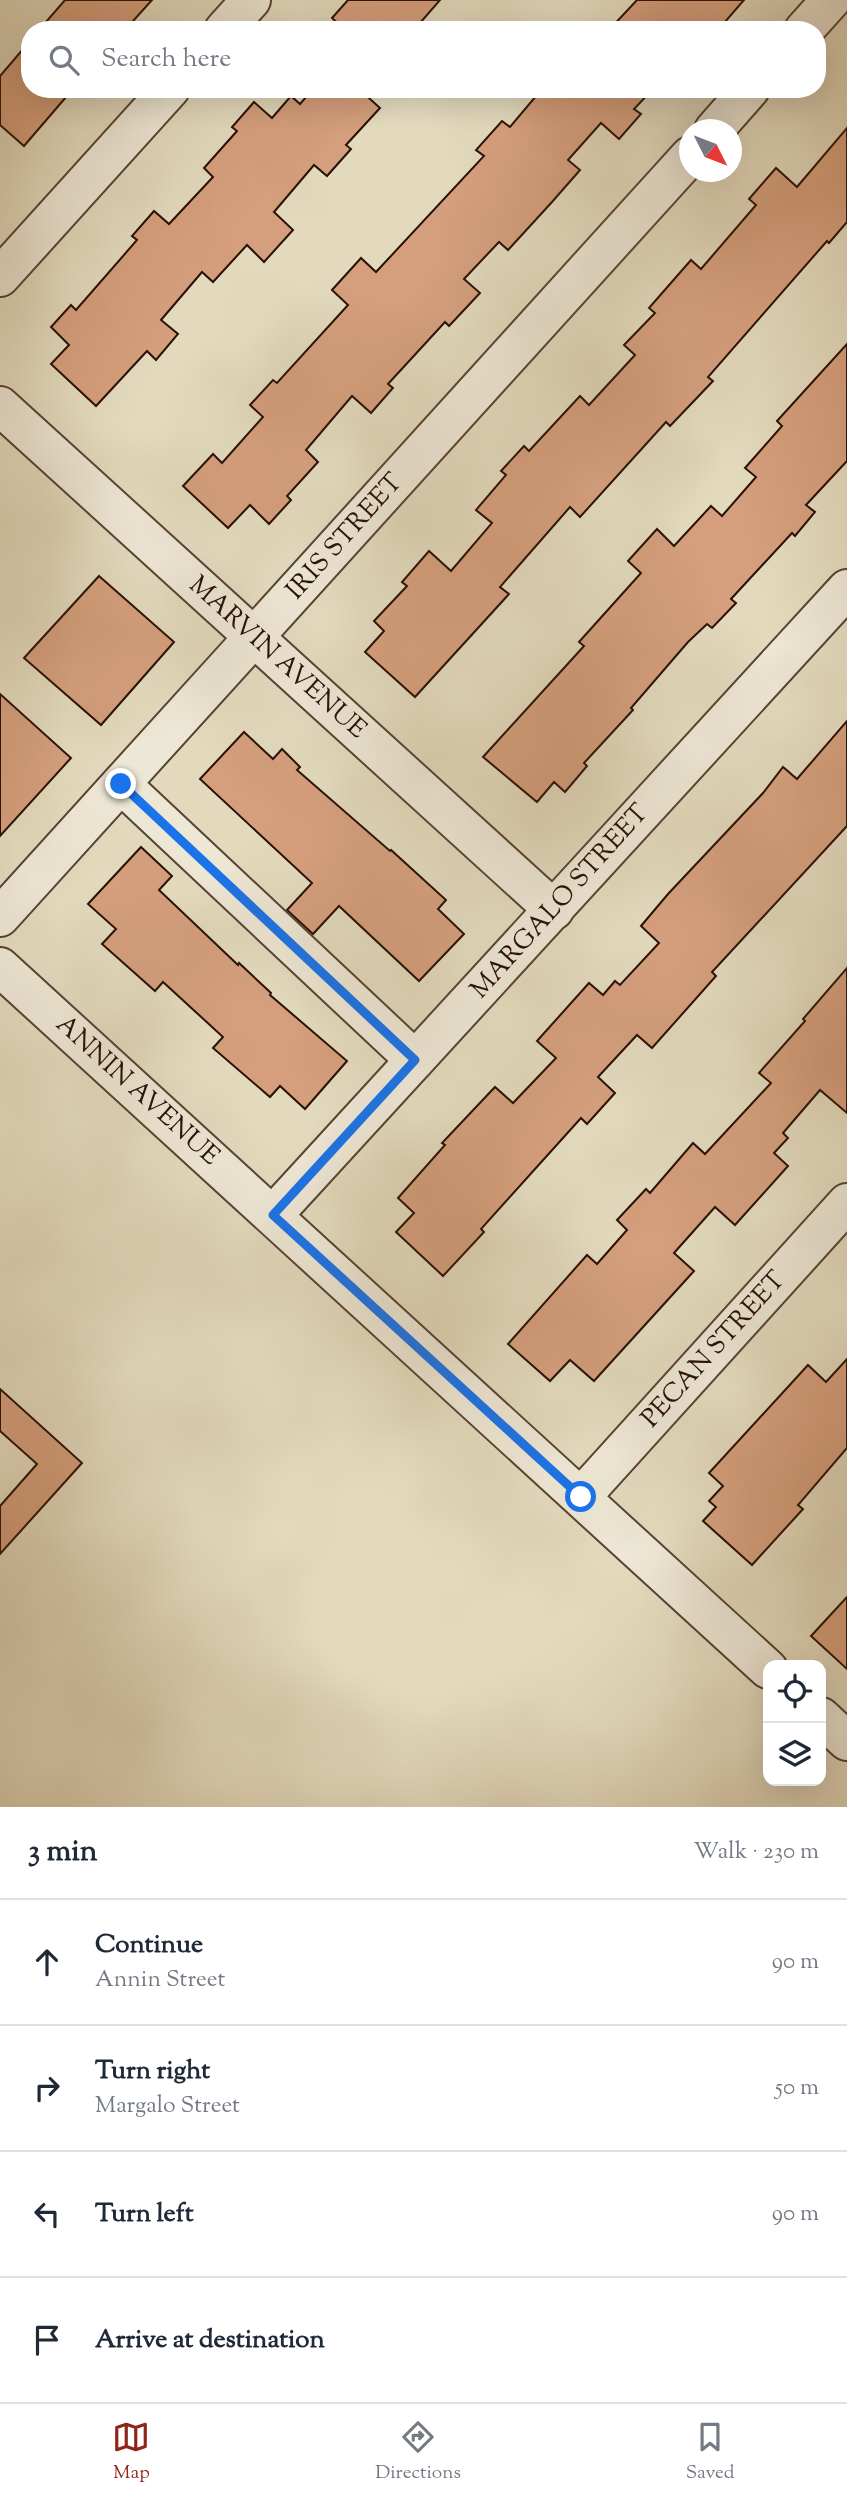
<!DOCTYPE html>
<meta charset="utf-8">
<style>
body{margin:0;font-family:"Sorts Mill Goudy",serif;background:#f2f2f3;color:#1f2937}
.controls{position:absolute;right:21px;bottom:21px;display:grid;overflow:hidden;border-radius:14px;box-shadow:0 7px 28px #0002}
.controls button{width:63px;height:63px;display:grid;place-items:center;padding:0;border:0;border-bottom:2px solid #e0e1e3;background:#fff;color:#1f2937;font:35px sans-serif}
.compass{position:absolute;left:679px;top:119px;width:63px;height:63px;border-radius:50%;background:#fff;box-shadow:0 7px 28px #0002;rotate:132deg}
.stop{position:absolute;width:21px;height:21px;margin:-16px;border:5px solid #1a73e8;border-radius:50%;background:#fff}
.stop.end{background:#1a73e8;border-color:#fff;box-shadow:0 2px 7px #0008}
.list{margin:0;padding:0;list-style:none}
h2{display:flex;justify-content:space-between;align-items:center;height:91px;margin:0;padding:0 28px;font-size:30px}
h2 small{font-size:23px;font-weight:400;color:#747a83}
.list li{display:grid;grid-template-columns:46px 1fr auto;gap:21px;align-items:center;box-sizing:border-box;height:126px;padding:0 28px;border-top:2px solid #e0e1e3}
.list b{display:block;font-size:26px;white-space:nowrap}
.list p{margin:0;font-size:23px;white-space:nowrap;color:#747a83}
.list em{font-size:23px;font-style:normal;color:#747a83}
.icon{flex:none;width:38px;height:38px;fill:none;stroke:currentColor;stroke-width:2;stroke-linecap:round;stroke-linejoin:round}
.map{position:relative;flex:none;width:847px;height:1807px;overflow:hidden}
.search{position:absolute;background:#fff;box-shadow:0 7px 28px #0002;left:21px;right:21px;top:21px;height:77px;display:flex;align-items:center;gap:18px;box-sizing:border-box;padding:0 24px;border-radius:28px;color:#747a83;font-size:26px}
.sheet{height:595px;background:#fff}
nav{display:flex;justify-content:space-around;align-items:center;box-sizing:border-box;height:98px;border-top:2px solid #e0e1e3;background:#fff;font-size:19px;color:#747a83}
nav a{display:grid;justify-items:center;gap:4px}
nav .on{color:#8f2418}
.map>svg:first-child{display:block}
.building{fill:#d59f7d;stroke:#281005;stroke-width:2}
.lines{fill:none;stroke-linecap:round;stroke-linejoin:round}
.minor-casing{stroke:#574233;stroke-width:42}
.minor{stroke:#ede7d5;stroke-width:38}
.route{stroke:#1a73e8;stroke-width:9}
.labels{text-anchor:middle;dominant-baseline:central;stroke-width:6;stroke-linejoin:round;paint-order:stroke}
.street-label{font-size:26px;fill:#281005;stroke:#ede7d5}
</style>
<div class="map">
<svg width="847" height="1807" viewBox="0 0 847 1807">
<rect width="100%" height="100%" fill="#e3dabe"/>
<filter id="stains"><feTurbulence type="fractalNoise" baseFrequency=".00286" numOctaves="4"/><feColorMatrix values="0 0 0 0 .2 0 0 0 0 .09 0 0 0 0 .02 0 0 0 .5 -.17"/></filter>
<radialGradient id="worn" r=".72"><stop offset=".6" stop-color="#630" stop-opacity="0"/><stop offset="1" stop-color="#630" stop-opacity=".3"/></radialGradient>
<g class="building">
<polygon points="65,0 152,0 125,30 39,30"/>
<polygon points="348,0 440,0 414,30 345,30 332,18"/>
<polygon points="637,0 744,0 718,30 609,30"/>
<polygon points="30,41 30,89 73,89 24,146 0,125 0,76"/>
<polygon points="313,89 359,89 380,108 346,145 351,149 327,176 314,165 274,212 293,230 264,262 247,245 213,282 202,272 161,320 178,334 156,360 147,351 96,406 51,364 69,345 51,327 71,305 76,310 137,240 132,236 154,211 169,224 213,177 204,168 237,131 232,127 254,102 272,118 291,96 300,104"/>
<polygon points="542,89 653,89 634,109 641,114 619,139 601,123 568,160 580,170 552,202 508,250 499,242 464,279 480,293 449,326 445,322 388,384 393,388 371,413 352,396 306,450 318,462 287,496 291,500 269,524 250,505 228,528 183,486 213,454 222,463 263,417 250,405 273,380 277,383 348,305 332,290 361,258 376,272 484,156 476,150 502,121 510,127"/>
<polygon points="847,128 847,222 829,243 827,241 708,377 713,381 670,426 666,422 580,517 570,507 500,587 509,594 415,697 365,652 384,631 374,621 407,586 402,582 429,551 451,571 492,523 476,510 506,475 501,471 524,446 529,451 580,396 589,405 635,355 624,345 655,313 649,308 691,260 701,269 756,205 749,199 776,168 797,187"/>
<polygon points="847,344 847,461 806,505 815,512 795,536 792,533 731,599 736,603 712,628 707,624 688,642 631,708 633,710 584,763 587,766 565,792 554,782 537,802 483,757 584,646 579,642 641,573 628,561 657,529 674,546 711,506 722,516 756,477 745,468 782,426 777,421"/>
<polygon points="99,576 174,642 101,725 24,658"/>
<polygon points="0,694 71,758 0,836"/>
<polygon points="847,721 847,826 712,972 716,976 652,1048 637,1035 598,1077 615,1093 587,1124 581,1118 481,1229 484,1232 443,1276 396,1232 414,1213 398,1198 445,1145 442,1143 495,1087 513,1103 556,1058 537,1041 589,983 603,995 615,981 620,985 659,943 641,926 668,894 763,793 783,767 797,779"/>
<polygon points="244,732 273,759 282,749 300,767 297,770 390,851 391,850 446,900 438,909 464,934 419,981 339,906 313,934 287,910 312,883 200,779"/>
<polygon points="141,847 172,876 159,890 238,965 239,963 271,993 270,995 347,1061 305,1109 280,1086 270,1097 213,1048 223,1037 163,982 155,991 102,944 116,929 88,904"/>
<polygon points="847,968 847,1113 820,1090 783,1133 788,1138 774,1153 788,1166 735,1225 715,1207 674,1253 694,1271 594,1381 570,1360 550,1381 508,1344 587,1255 597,1264 627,1230 617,1220 646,1189 650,1193 693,1143 705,1154 771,1083 759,1073 805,1021 803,1019"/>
<polygon points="847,1359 847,1448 798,1505 803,1509 752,1565 703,1521 716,1507 709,1501 723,1486 709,1473 808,1365 826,1382"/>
<polygon points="0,1389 82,1463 0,1554 0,1506 37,1464 0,1431"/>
<polygon points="847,1597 847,1669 811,1636"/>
</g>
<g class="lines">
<defs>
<g id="minor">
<polyline points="224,30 251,0"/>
<polyline points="804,30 831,0"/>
<polyline points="714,130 750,89"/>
<polyline points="0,277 170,89"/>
<polyline points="0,406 554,910"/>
<polyline points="121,784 415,1060"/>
<polyline points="0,917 690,156"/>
<polyline points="0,967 768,1669"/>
<polyline points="273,1215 847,589"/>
<polyline points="581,1497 847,1203"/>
<polyline points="821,1717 847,1741"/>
</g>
</defs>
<use href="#minor" class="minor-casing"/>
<use href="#minor" class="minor"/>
</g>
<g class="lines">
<polyline class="route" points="121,784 415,1060 273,1215 581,1497"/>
</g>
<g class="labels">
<g class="street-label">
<text transform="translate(345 537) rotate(-48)">IRIS STREET</text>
<text transform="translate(277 658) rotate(42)">MARVIN AVENUE</text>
<text transform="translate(560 902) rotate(-48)">MARGALO STREET</text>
<text transform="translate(137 1091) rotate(42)">ANNIN AVENUE</text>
<text transform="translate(714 1350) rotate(-48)">PECAN STREET</text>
</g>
</g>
<rect width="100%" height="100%" filter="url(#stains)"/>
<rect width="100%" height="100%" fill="url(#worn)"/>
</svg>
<div class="controls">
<button><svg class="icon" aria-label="locate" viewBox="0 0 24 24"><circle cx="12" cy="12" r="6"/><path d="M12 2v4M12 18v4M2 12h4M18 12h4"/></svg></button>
<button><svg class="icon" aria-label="layers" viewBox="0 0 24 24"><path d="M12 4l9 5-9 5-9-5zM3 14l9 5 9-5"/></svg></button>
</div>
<svg class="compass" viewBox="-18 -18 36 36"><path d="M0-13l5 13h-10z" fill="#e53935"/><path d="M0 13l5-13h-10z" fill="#747a83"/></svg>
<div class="stop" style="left:581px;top:1497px"></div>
<div class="stop end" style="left:121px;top:784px"></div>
<div class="search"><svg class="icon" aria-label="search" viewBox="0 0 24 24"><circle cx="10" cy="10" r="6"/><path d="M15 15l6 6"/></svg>Search here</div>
</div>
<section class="sheet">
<h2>3 min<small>Walk · 230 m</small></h2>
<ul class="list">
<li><svg class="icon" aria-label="ahead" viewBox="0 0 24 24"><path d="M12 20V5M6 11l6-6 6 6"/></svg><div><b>Continue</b><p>Annin Street</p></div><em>90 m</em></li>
<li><svg class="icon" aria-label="right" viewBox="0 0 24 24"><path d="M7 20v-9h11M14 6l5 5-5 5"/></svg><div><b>Turn right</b><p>Margalo Street</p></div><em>50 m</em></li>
<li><svg class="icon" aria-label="left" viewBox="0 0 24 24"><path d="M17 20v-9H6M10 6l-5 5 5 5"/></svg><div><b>Turn left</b></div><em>90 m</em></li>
<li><svg class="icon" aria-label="arrive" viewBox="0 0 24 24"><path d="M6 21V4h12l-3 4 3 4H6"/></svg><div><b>Arrive at destination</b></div></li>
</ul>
</section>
<nav>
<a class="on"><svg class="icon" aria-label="map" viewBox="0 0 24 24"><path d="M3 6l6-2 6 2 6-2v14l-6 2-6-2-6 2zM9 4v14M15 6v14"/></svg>Map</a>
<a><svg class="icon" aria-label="directions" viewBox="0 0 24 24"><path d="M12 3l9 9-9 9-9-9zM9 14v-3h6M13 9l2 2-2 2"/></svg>Directions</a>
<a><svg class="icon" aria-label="saved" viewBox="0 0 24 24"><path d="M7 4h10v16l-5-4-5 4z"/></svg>Saved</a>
</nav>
